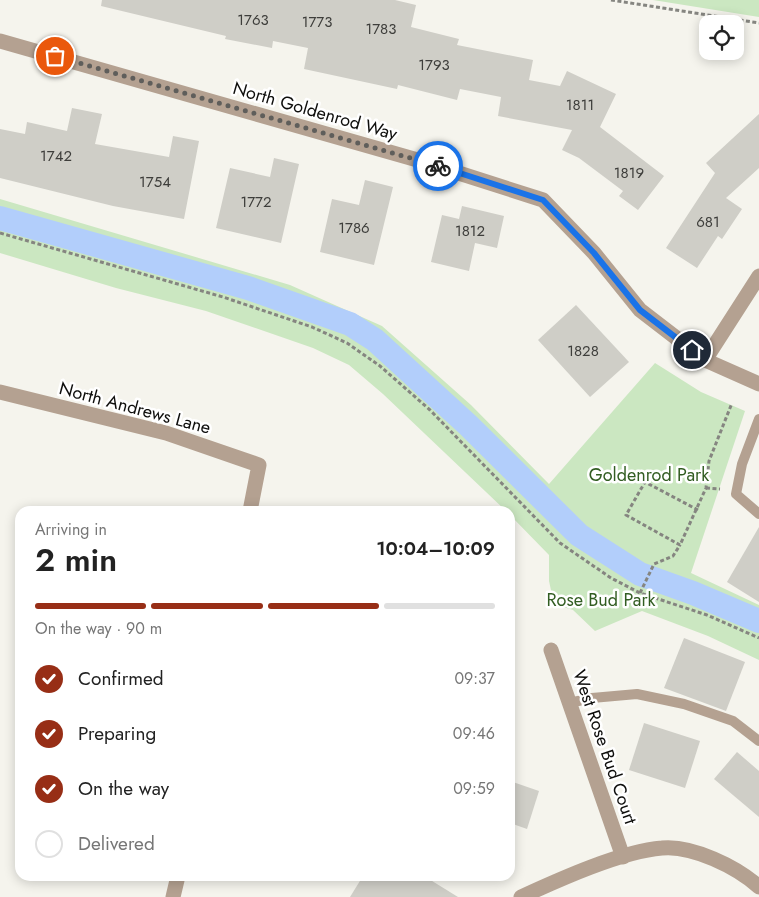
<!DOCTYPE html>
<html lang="en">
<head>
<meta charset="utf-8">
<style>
	body { margin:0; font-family:Jost,sans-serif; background:#f6f6f6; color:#222; height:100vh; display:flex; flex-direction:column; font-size:19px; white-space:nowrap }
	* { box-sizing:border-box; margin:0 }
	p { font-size:16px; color:#767676 }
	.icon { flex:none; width:28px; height:28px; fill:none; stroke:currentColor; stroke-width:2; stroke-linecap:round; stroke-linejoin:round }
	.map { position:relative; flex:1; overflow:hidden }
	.details { position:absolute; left:15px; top:506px; width:500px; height:375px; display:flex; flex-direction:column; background:#fff; border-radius:15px; box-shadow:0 2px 12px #0003 }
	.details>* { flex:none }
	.fabs { position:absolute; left:699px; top:15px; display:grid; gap:10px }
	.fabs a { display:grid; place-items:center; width:45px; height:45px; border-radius:10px; background:#fff; box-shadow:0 2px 12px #0003; font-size:25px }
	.pin { position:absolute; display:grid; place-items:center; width:42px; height:42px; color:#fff; margin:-21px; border:2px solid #fff; border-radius:50%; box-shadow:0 1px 5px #0007 }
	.courier { position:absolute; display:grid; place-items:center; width:50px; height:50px; margin:-25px; border:4px solid #1a73e8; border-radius:50%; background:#fff; color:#222; box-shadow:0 1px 6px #0007 }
	.head em { font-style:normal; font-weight:600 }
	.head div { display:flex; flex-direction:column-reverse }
	.head { display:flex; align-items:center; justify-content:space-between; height:85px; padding:0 20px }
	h1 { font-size:32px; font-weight:600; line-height:38px }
	.bar { display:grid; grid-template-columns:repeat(4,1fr); gap:8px 5px; align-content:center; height:60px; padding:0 20px }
	.bar i { height:6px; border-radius:4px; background:#e0e0e0 }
	.bar .on { background:#972e16 }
	.bar p { grid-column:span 4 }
	ol { padding:0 20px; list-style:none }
	li { display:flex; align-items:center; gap:15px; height:55px }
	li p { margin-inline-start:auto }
	li .icon { padding:5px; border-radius:50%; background:#972e16; color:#fff; stroke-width:4 }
	li:last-child { color:#767676 }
	li i { width:28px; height:28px; border:2px solid #e0e0e0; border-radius:50% }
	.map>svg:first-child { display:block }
</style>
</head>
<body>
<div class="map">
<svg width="759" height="897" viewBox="0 0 759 897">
	<rect width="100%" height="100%" fill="#f5f4ed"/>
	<!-- green -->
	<g fill="#cbe7c1">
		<path d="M653,0H759V17Z"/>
		<path d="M0,199L290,285L382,326L471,405L549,484L655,363L701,392L745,411L691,573L759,605V660L708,636L642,611L595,631L573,610L554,604L549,581V555L510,515V511H506L383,394L349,365L313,348L206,311L116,288L0,253Z"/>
	</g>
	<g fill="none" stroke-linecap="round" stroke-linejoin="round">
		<!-- canal -->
		<path stroke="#b2cefb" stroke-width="24" d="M0,218L248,288L350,324L375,340L468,425L579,535L640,574L693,593L759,621"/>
	</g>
	<!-- building -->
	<g fill="#cfcec7">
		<path d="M102,0H395L416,5L411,27L459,39L457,45L533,60L529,80L560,86L567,71L616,94L600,127L664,176L638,210L619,196L623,191L579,158L562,150L572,130L498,116L501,97L460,89L457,100L398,85L397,89L304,69L308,48L273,41L272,48L225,39L226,36L101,6Z"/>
		<path d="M72,108L102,114L95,144L169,157L173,136L199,141L184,219L113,206L0,178V129L25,134L27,122L67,131Z"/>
		<path d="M759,114V168L726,198L742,209L722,239L718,236L697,268L666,248L715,173L706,163Z"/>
		<path d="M274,158L299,164L281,243L216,228L230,168L270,177Z"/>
		<path d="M365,180L393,187L374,265L320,252L332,199L359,205Z"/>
		<path d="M462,206L504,216L497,248L475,243L469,271L431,262L442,215L459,219Z"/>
		<path d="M576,305L629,362L590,397L538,340Z"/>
		<path d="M759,527V602L727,582Z"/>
		<path d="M684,638L745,662L726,711L664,688Z"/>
		<path d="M644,723L700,741L685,788L629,770Z"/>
		<path d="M737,752L759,771V817L714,779Z"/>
		<path d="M510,781L539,791L527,829L510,823Z"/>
		<path d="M363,876H424L458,897H350Z"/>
	</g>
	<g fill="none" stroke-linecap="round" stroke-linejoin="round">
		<!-- path -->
		<g stroke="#858580" stroke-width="3" stroke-dasharray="4 2.5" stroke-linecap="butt">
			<path d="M611,0L759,23"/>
			<path d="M0,233L223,297L312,327L347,343L380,366L430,410L560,543L611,578L640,593L707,615L759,638"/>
			<path d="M706,488L720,489"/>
			<path d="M698,510L645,482L626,515L680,545L706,488L709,461L732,403"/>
			<path d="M640,593L654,564L673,556L680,545"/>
		</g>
		<!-- lane -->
		<g stroke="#b4a191" stroke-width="10">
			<path d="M759,419L742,464L736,494L759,514"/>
			<path d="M569,703L592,698L637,694L684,704L733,721L759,741"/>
		</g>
		<!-- street -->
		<g stroke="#b4a191" stroke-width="15">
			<path d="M0,41L421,161L543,200L594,253L640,310L705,360L759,384"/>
			<path d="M705,360L759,276"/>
			<path d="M0,392L166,433L259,465L250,511"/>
			<path d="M551,650L623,857"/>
			<path d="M173,897L178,876"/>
			<path d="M521,897C558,880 622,851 662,848C692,845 737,867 759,887"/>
		</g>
	</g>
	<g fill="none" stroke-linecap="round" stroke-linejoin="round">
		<!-- done -->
		<path stroke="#5f5e5b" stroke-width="5" stroke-dasharray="0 9" d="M55,56L438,166"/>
		<!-- route -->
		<path stroke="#1a73e8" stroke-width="6" d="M438,166L543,200L594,253L640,310L692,350"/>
	</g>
	<g text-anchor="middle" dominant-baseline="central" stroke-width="5" stroke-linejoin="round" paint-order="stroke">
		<!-- number labels -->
		<g font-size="15" fill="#3e3e3b">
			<text x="253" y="20">1763</text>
			<text x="317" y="22">1773</text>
			<text x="381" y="29">1783</text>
			<text x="434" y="65">1793</text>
			<text x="580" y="105">1811</text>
			<text x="56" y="156">1742</text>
			<text x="629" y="173">1819</text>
			<text x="155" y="182">1754</text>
			<text x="256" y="202">1772</text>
			<text x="708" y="222">681</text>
			<text x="354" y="228">1786</text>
			<text x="470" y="231">1812</text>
			<text x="583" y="351">1828</text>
		</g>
		<!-- street labels -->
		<g font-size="18" fill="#0e0e0c" stroke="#fff">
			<text transform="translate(315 111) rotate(16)">North Goldenrod Way</text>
			<text transform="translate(135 408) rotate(15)">North Andrews Lane</text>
			<text transform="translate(605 747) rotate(71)">West Rose Bud Court</text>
		</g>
		<!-- park labels -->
		<g font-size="18" fill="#325d22" stroke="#fff">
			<text x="649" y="475">Goldenrod Park</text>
			<text x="601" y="600">Rose Bud Park</text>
		</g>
	</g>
</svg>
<div class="fabs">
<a><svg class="icon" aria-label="locate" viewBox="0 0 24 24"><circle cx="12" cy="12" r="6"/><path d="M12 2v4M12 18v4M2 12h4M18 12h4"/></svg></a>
</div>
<div class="pin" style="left:55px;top:56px;background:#ea580c"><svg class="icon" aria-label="bag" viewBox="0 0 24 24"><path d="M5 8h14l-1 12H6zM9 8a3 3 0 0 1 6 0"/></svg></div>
<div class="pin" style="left:692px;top:350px;background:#1f2937"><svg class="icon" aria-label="home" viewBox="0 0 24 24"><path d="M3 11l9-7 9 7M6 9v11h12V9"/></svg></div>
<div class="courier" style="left:438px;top:166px"><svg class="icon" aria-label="bike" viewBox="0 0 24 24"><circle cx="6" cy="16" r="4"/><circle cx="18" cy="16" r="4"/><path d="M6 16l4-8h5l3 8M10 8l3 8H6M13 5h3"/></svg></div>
<section class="details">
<div class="head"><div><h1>2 min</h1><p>Arriving in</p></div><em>10:04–10:09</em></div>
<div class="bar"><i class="on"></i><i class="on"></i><i class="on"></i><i></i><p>On the way · 90 m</p></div>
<ol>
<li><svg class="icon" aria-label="check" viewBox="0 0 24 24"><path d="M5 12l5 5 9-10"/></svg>Confirmed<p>09:37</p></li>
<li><svg class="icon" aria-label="check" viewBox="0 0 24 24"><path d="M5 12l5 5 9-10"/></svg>Preparing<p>09:46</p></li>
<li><svg class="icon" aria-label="check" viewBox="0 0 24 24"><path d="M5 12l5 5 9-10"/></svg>On the way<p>09:59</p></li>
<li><i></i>Delivered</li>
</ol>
</section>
</div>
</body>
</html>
